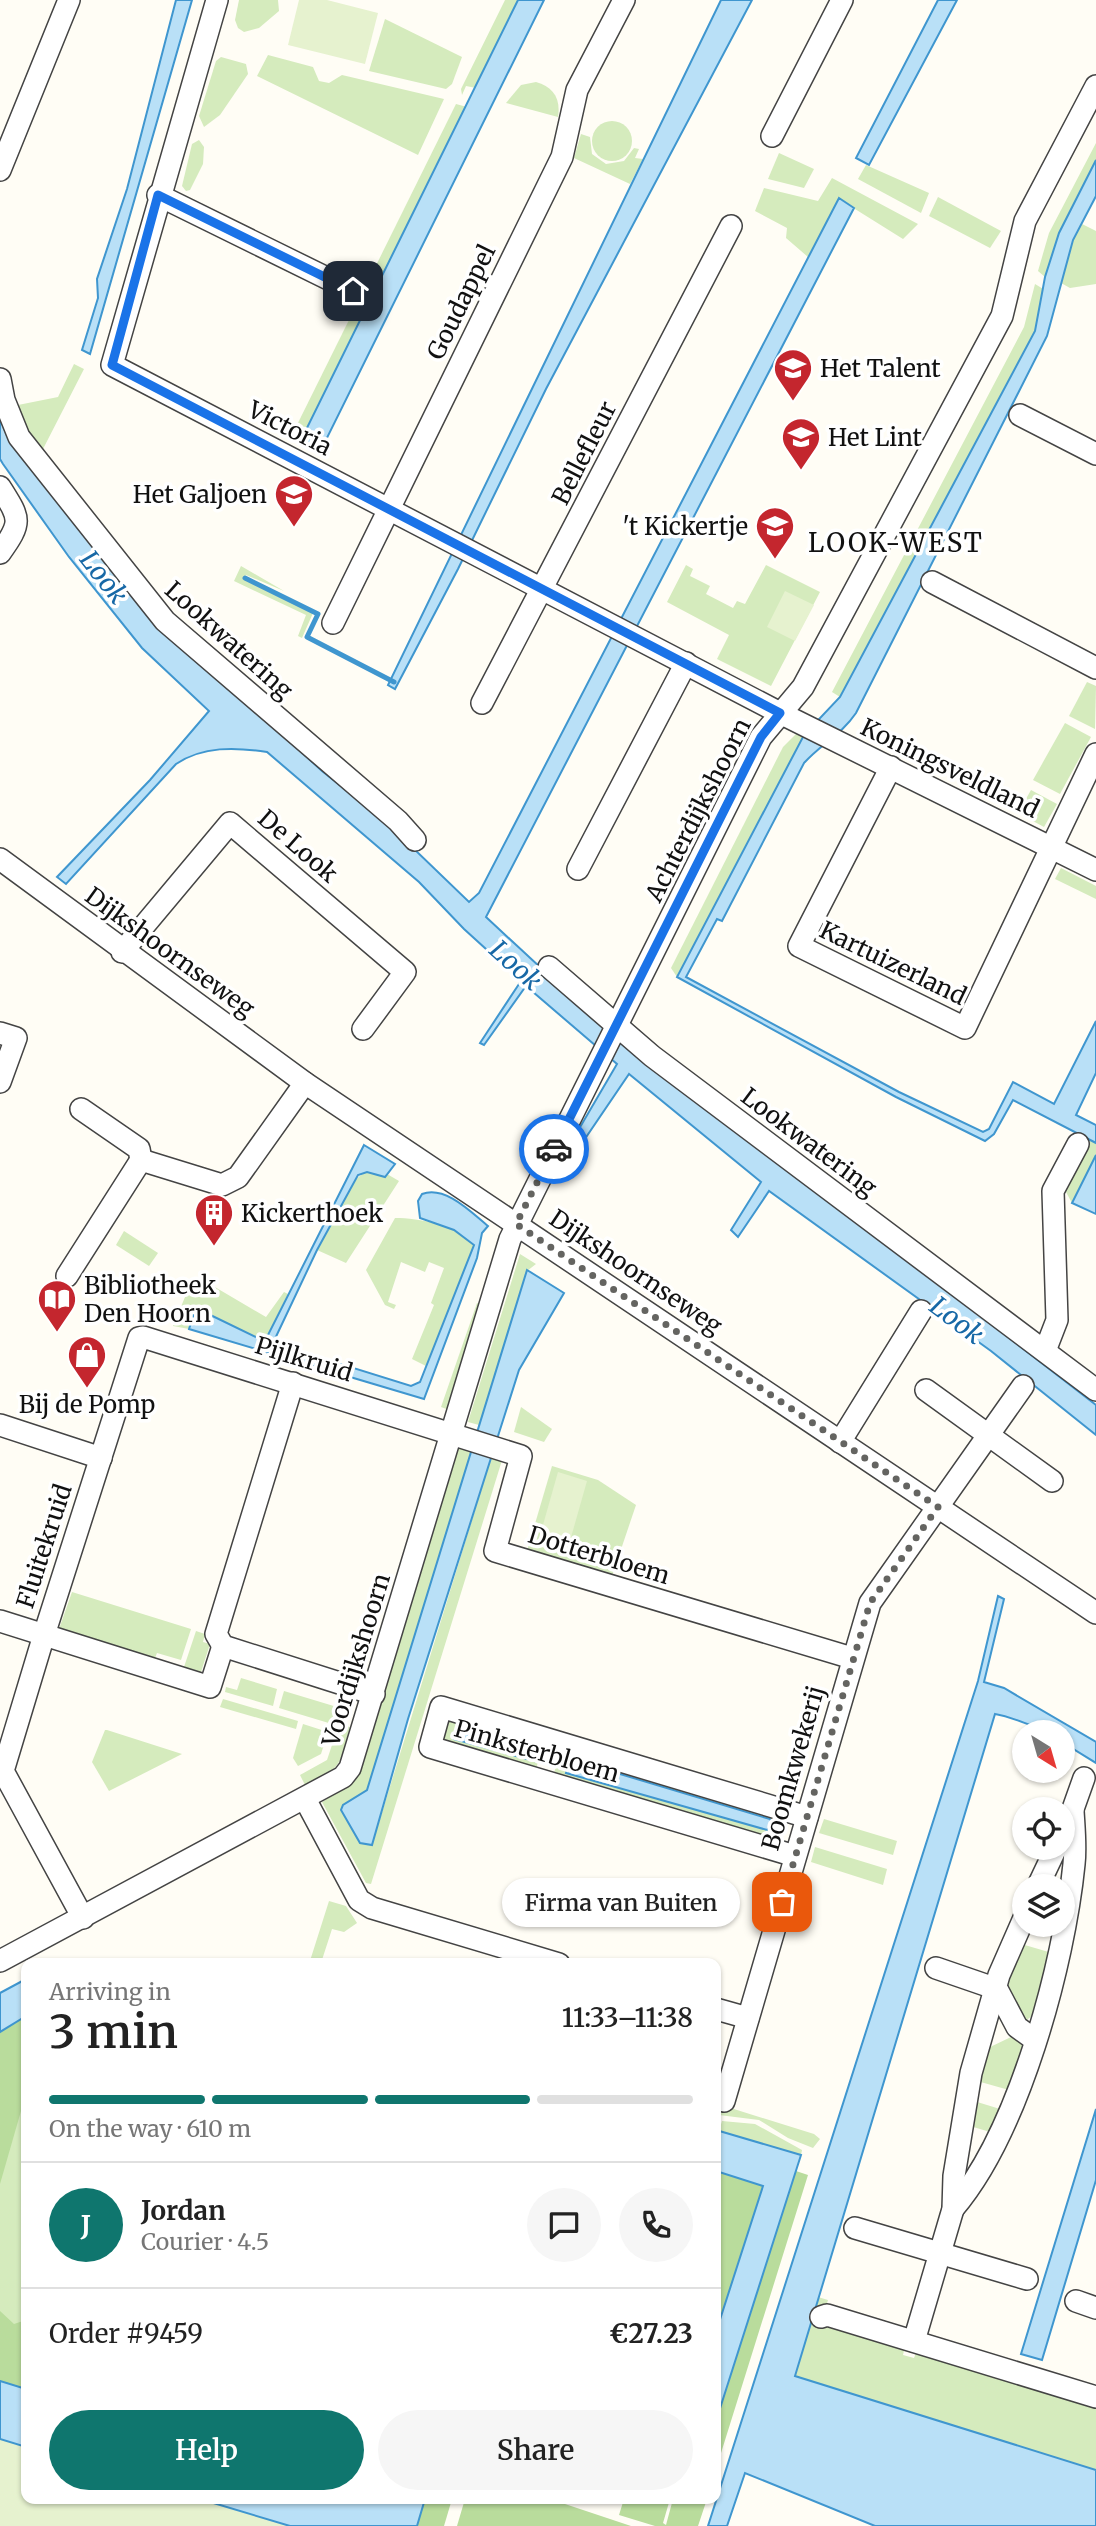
<!DOCTYPE html>
<html lang="en">
<head>
<meta charset="utf-8">
<style>
	body { margin:0; font-family:Merriweather,serif; background:#f6f6f6; color:#222; height:100vh; display:flex; flex-direction:column; font-size:26px; white-space:nowrap }
	* { box-sizing:border-box; margin:0 }
	p { font-size:23px; color:#767676 }
	.icon { flex:none; width:38px; height:38px; fill:none; stroke:currentColor; stroke-width:2; stroke-linecap:round; stroke-linejoin:round }
	.map { position:relative; flex:1; overflow:hidden }
	.side { position:absolute; left:21px; top:1958px; width:700px; height:546px; display:flex; flex-direction:column; background:#fff; border-radius:14px; box-shadow:0 2px 5px #0004 }
	.side>* { flex:none }
	.needle { width:46px; rotate:143deg }
	.buttons { position:absolute; left:1012px; top:1720px; display:grid; gap:14px }
	.buttons a { display:grid; place-items:center; width:63px; height:63px; border-radius:50%; background:#fff; box-shadow:0 2px 5px #0004; font-size:35px }
	.pin { position:absolute; display:grid; place-items:center; width:60px; height:60px; color:#fff; margin:-30px; border-radius:14px; box-shadow:0 4px 10px #0006 }
	.courier { position:absolute; display:grid; place-items:center; width:70px; height:70px; margin:-35px; border:5px solid #1a73e8; border-radius:50%; background:#fff; color:#222; box-shadow:0 2px 9px #0007 }
	.bubble { position:absolute; height:49px; border-radius:24px; background:#fff; box-shadow:0 2px 5px #0004; font-size:23px; font-weight:600; line-height:49px; text-align:center }
	.headline em { font-style:normal; font-weight:600 }
	.headline div { display:flex; flex-direction:column-reverse }
	.headline { display:flex; align-items:center; justify-content:space-between; height:119px; padding:0 28px }
	h1 { font-size:46px; font-weight:600; line-height:52px }
	.bar { display:grid; grid-template-columns:repeat(4,1fr); gap:10px 7px; align-content:center; height:84px; padding:0 28px }
	.bar i { height:9px; border-radius:5px; background:#e0e0e0 }
	.bar .current { background:#0f766e }
	.bar p { grid-column:span 4 }
	.line { display:flex; align-items:center; gap:18px; padding:0 28px; border-top:2px solid #e0e0e0 }
	.line div { flex:1 }
	.round { display:grid; place-items:center; flex:none; width:74px; height:74px; border-radius:37px; background:#f6f6f6 }
	.action { display:flex; gap:14px; margin-top:auto; padding:14px 28px }
	.action a { flex:1; height:80px; border-radius:42px; background:#0f766e; color:#fff; font-size:28px; font-weight:600; line-height:80px; text-align:center }
	.action a+a { background:#f6f6f6; color:#222 }
	.map>svg:first-child { display:block }
</style>
</head>
<body>
<div class="map">
<svg width="1096" height="2526" viewBox="0 0 1096 2526">
	<rect width="100%" height="100%" fill="#fffdf5"/>
	<!-- green -->
	<g fill="#d5ebbd" fill-rule="evenodd">
		<path d="M239,0H278L279,11L259,28L244,32L238,28L235,20Z"/>
		<path d="M505,0H518L476,88L466,86L462,95L461,89Z"/>
		<path d="M385,19L462,57L452,84L446,89L369,71Z"/>
		<path d="M268,55L313,67L319,81L329,83L342,75L444,99L418,155L257,76Z"/>
		<path d="M221,57L246,64L248,74L220,115L204,127L199,116L216,61Z"/>
		<path d="M536,82C553,87 561,98 558,117L506,103L521,85Z"/>
		<path d="M456,104L467,107L300,442L291,437Z"/>
		<circle cx="612" cy="141" r="20"/>
		<path d="M581,134L590,137L592,154L606,164L624,161L634,148L639,149L635,158L643,159L630,184L574,158Z"/>
		<path d="M199,140L204,147L203,164L190,190L186,191L182,186L192,144Z"/>
		<path d="M1096,143V160L1059,233L1045,277L1038,271L1049,233Z"/>
		<path d="M779,153L814,169L804,188L768,179Z"/>
		<path d="M866,165L929,193L921,213L858,179Z"/>
		<path d="M832,178L918,224L903,239L839,199L808,257L786,238L787,228L755,211L764,188L818,201Z"/>
		<path d="M938,197L1001,231L990,248L929,216Z"/>
		<path d="M1082,224L1096,231V284L1070,288L1061,283L1073,240Z"/>
		<path d="M1035,284L1045,290L1035,331L840,697L832,692L1024,327Z"/>
		<path d="M74,364L84,369L43,449L39,451L13,406L58,397Z"/>
		<path d="M686,565L693,569L690,576L710,586L706,594L733,608L737,601L745,604L766,565L820,592L771,686L717,659L729,635L667,602Z"/>
		<path d="M241,566L284,591L246,575L244,579L313,613L302,638L298,636L306,615L234,581Z"/>
		<path d="M1087,682L1096,686L1095,729L1069,716Z"/>
		<path d="M1065,723L1091,737L1060,794L1033,780Z"/>
		<path d="M797,733L804,735L677,977L671,968L783,747Z"/>
		<path d="M1031,790L1057,804L1044,827L1018,813Z"/>
		<path d="M1061,868L1096,886V899L1055,879Z"/>
		<path d="M1090,1139L1096,1143V1155L1072,1203L1066,1192Z"/>
		<path d="M367,1172L385,1177L387,1174L399,1181L346,1263L317,1250C328,1229 346,1179 367,1172Z"/>
		<path d="M395,1218C419,1218 457,1225 474,1245L426,1366L412,1359L434,1305L431,1303L444,1268L429,1262L425,1272L401,1262L388,1302L396,1305L394,1309L385,1305L366,1270Z"/>
		<path d="M124,1231L158,1253L149,1266L116,1245Z"/>
		<path d="M520,1254L536,1264L527,1271L479,1425L468,1422Z"/>
		<path d="M203,1280L266,1317L284,1292L288,1294L266,1339L262,1340L196,1309L189,1329L173,1326L185,1297L169,1291L173,1282L185,1286Z"/>
		<path d="M477,1303L483,1305L449,1410L441,1407Z"/>
		<path d="M521,1407L552,1429L544,1442L514,1432Z"/>
		<path d="M460,1443L472,1448L367,1791L343,1805L372,1845L492,1455L503,1457L371,1884L366,1883L322,1802L353,1782Z"/>
		<path d="M552,1466L598,1480L636,1505L612,1576L527,1551Z"/>
		<path d="M72,1592L191,1629L181,1660L157,1653L155,1658L59,1629Z"/>
		<path d="M196,1631L205,1634L203,1642L210,1644L201,1672L184,1667Z"/>
		<path d="M241,1678L277,1689L273,1706L225,1692L226,1687L237,1690Z"/>
		<path d="M284,1691L337,1707L332,1724L279,1708Z"/>
		<path d="M223,1699L298,1721L296,1729L220,1707Z"/>
		<path d="M445,1718L544,1742L542,1749L458,1724L454,1739L538,1762L536,1769L442,1740Z"/>
		<path d="M303,1724L328,1732L321,1754L298,1766L293,1758Z"/>
		<path d="M339,1724L350,1727C338,1768 344,1766 305,1785L300,1775L327,1760Z"/>
		<path d="M105,1730H107L182,1754L109,1791L92,1762Z"/>
		<path d="M562,1748L786,1816L778,1842L554,1773ZM570,1760L770,1819L773,1825L767,1830L566,1773Z"/>
		<path d="M824,1819L897,1841L893,1855L819,1833Z"/>
		<path d="M815,1847L887,1869L883,1885L811,1862Z"/>
		<path d="M329,1901L346,1906L357,1923L344,1932L332,1929L321,1963L309,1964Z"/>
		<path d="M1018,1943L1052,1953L1035,2013L1027,2020C999,1997 1010,1972 1018,1943Z"/>
		<path d="M26,1992V2422L0,2413V2006Z"/>
		<path d="M1011,2037H1016L1023,2043L1009,2090L977,2081L986,2049Z"/>
		<path d="M974,2101L1000,2109L990,2132L970,2126Z"/>
		<path d="M718,2104L814,2134L820,2139L813,2148L788,2138L759,2120L719,2115L716,2108Z"/>
		<path d="M722,2121L755,2124L802,2150L801,2155L719,2131Z"/>
		<path d="M818,2297L828,2300L821,2322L905,2346L903,2355L914,2358L917,2350L1096,2406V2470L795,2376Z"/>
	</g>
	<!-- forest -->
	<g fill="#b9dc9c">
		<path d="M26,2016V2111H21L0,2184V2032Z"/>
		<path d="M716,2171L763,2185L716,2332Z"/>
		<path d="M796,2171L808,2175L716,2469V2421Z"/>
		<path d="M0,2311L14,2324L26,2320V2389L0,2381Z"/>
		<path d="M425,2499H452L444,2526H417Z"/>
		<path d="M465,2499H550L631,2526H457Z"/>
		<path d="M624,2499H670L663,2523L666,2525L673,2499H707L698,2526H655L619,2515Z"/>
	</g>
	<!-- pitch -->
	<g fill="#e6f2cf">
		<path d="M299,0H327L378,13L365,64L288,45Z"/>
		<path d="M785,591L814,605L795,641L767,627Z"/>
		<path d="M558,1472L587,1481L566,1555L537,1546Z"/>
		<path d="M0,2439L26,2447V2499H200L290,2526H0Z"/>
	</g>
	<!-- water -->
	<g fill="#b9e0f7" stroke="#3f96cf" stroke-width="2">
		<path d="M176,0H192L90,354L82,350L98,298L97,279L127,189Z"/>
		<path d="M518,0H544L320,452L300,442Z"/>
		<path d="M721,0H752L546,389L458,569L395,689L388,685Z"/>
		<path d="M938,0H957L869,165L856,158Z"/>
		<path d="M1096,160V196L1073,240L1047,336L856,713C842,734 821,744 804,763L722,921L717,919L686,977L899,1092L983,1132L989,1129L1013,1082L1054,1104L1096,1021V1073L1076,1115L1096,1125V1143L1013,1100L994,1134L985,1141L896,1097L677,977L804,735L840,697L1035,331L1045,277L1059,233Z"/>
		<path d="M839,198L854,208L486,917L597,1020L1096,1405V1435L991,1351L769,1191L738,1237L731,1230L761,1182L629,1074L576,1152L569,1146L617,1064L526,986L484,1045L480,1043L521,981L464,929L419,882L267,752C235,747 203,746 176,764L66,884L57,877L150,780L209,711L142,648L69,557L3,464L0,459V398L133,596L322,771L384,820L469,902L479,893Z"/>
		<path d="M364,1145L395,1164L385,1177L367,1172L358,1175L317,1250L273,1343L411,1386L420,1382L474,1245L454,1230L420,1218L418,1201L422,1194C445,1185 471,1212 488,1226L482,1233L477,1258L424,1399L189,1329L196,1308L262,1340L266,1339Z"/>
		<path d="M1096,1155V1214L1072,1203Z"/>
		<path d="M527,1270L564,1293L519,1370L408,1719L372,1845L360,1843L341,1810L343,1805L367,1790Z"/>
		<path d="M998,1596L1004,1599L984,1682L1004,1688L1096,1742V1763L1062,1742V1732C1039,1732 1019,1718 995,1714L795,2376L1096,2470V2526H875L745,2473L727,2526H708L978,1681Z"/>
		<path d="M458,1724L542,1749L538,1762L454,1739Z"/>
		<path d="M570,1759L770,1819L773,1825L767,1830L566,1773Z"/>
		<path d="M26,1979V2016L0,2032V1993Z"/>
		<path d="M1096,2109V2180L1042,2360L1021,2354Z"/>
		<path d="M716,2130L801,2155L716,2421V2332L763,2186L716,2171Z"/>
		<path d="M0,2381L26,2389V2447L0,2439Z"/>
		<path d="M200,2499H425L417,2526H290Z"/>
	</g>
	<g fill="none" stroke-linecap="round" stroke-linejoin="round">
		<!-- stream -->
		<path stroke="#3f96cf" stroke-width="5" d="M245,578L318,614L307,637L394,682"/>
		<!-- minor casing -->
		<g stroke="#444" stroke-width="24">
			<g id="minor">
				<path d="M217,0L112,365L780,713L1096,870"/>
				<path d="M772,136L842,0"/>
				<path d="M0,170L69,0"/>
				<path d="M158,195L353,291"/>
				<path d="M0,379L4,400L19,437L165,621L398,821L415,840"/>
				<path d="M1020,415L1096,454"/>
				<path d="M0,487C20,519 23,521 0,553"/>
				<path d="M932,582L1096,668"/>
				<path d="M333,623L562,157L577,90L624,0"/>
				<path d="M482,703L731,226"/>
				<path d="M891,767L799,946L965,1028L1096,754"/>
				<path d="M0,859L305,1083L1096,1613"/>
				<path d="M578,869L686,663"/>
				<path d="M122,952L230,823L405,972L363,1029"/>
				<path d="M549,967L652,1056L1096,1390"/>
				<path d="M0,1033L16,1038L0,1082"/>
				<path d="M81,1109L139,1149L141,1160"/>
				<path d="M67,1276L141,1160L222,1185L238,1177L305,1083"/>
				<path d="M1045,1351L1057,1320L1053,1191L1078,1144"/>
				<path d="M293,1383L216,1634L223,1646L374,1694"/>
				<path d="M926,1390L1052,1481"/>
				<path d="M0,1425L101,1458"/>
				<path d="M840,1442L921,1311"/>
				<path d="M0,1621L210,1687L223,1646"/>
				<path d="M305,1799L359,1900L372,1908L559,1964"/>
				<path d="M1068,1823L1084,1778"/>
				<path d="M795,1856L430,1747L441,1707L807,1817"/>
				<path d="M1038,1886L1056,1848"/>
				<path d="M83,1918L3,1771L44,1635L139,1338L143,1337L521,1456L495,1551L852,1658"/>
				<path d="M0,1961L343,1777L350,1768L510,1239L761,737L803,687L1002,316L1025,221L1096,86"/>
				<path d="M936,1968L997,1989L1017,2027L1035,2040"/>
				<path d="M716,2009L748,2018"/>
				<path d="M724,2101L870,1603L1023,1386"/>
				<path d="M953,2209C1019,2132 1064,1965 1074,1864C1076,1847 1074,1828 1073,1811"/>
				<path d="M855,2228L1027,2279"/>
				<path d="M1076,2301L1096,2308"/>
				<path d="M821,2317L827,2315L1096,2397"/>
				<path d="M914,2341L953,2209L954,2176L971,2073L999,1975L1024,1918"/>
			</g>
		</g>
		<!-- minor -->
		<use href="#minor" stroke="#fff" stroke-width="21"/>
	</g>
	<g fill="none" stroke-linecap="round" stroke-linejoin="round">
		<!-- done -->
		<path stroke="#646461" stroke-width="7" stroke-dasharray="0 12.6" d="M554,1149L516,1224L938,1507L870,1603L782,1902"/>
		<!-- route -->
		<path stroke="#1a73e8" stroke-width="9" d="M353,291L158,195L112,365L780,713L761,737L554,1149"/>
	</g>
	<!-- icons -->
	<defs>
		<g id="school-pin" transform="scale(2.0125)"><path d="M0 17L-7.5 6A9.5 9.5 0 1 1 7.5 6Z" fill="#c4262e" stroke="#fff"/><path d="M0-5L7-2L0 1L-7-2ZM-4 1L0 2.5L4 1V4Q0 6-4 4Z" fill="#fff"/></g>
		<g id="building-pin" transform="scale(2.0125)"><path d="M0 17L-7.5 6A9.5 9.5 0 1 1 7.5 6Z" fill="#c4262e" stroke="#fff"/><path d="M-4-6H4V6H1V3H-1V6H-4ZM-2.5-4.3h1.7v1.8h-1.7ZM.8-4.3h1.7v1.8H.8ZM-2.5-1h1.7V.8h-1.7ZM.8-1h1.7V.8H.8Z" fill="#fff"/></g>
		<g id="library-pin" transform="scale(2.0125)"><path d="M0 17L-7.5 6A9.5 9.5 0 1 1 7.5 6Z" fill="#c4262e" stroke="#fff"/><path d="M-6-4Q-3-5.5-.7-3.5V5Q-3 3-6 4ZM6-4Q3-5.5 .7-3.5V5Q3 3 6 4Z" fill="#fff"/></g>
		<g id="shop-pin" transform="scale(2.0125)"><path d="M0 17L-7.5 6A9.5 9.5 0 1 1 7.5 6Z" fill="#c4262e" stroke="#fff"/><path d="M-5-2.5h2.3a2.7 3.5 0 0 1 5.4 0H5L5.5 6h-11ZM-1.5-2.5h3a1.5 2.3 0 0 0-3 0Z" fill="#fff"/></g>
	</defs>
	<g fill-rule="evenodd">
		<use href="#school-pin" x="793" y="368"/>
		<use href="#school-pin" x="801" y="437"/>
		<use href="#school-pin" x="294" y="494"/>
		<use href="#school-pin" x="775" y="526"/>
		<use href="#building-pin" x="214" y="1213"/>
		<use href="#library-pin" x="57" y="1299"/>
		<use href="#shop-pin" x="87" y="1355"/>
	</g>
	<g text-anchor="middle" dominant-baseline="central" stroke-width="7" stroke-linejoin="round" paint-order="stroke">
		<!-- street labels -->
		<g font-size="24" fill="#111" stroke="#fff">
			<text transform="translate(461 302) rotate(-64)">Goudappel</text>
			<text transform="translate(290 428) rotate(27)">Victoria</text>
			<text transform="translate(584 453) rotate(-63)">Bellefleur</text>
			<text transform="translate(229 640) rotate(42)">Lookwatering</text>
			<text transform="translate(950 768) rotate(26)">Koningsveldland</text>
			<text transform="translate(698 810) rotate(-63)">Achterdijkshoorn</text>
			<text transform="translate(298 846) rotate(41)">De Look</text>
			<text transform="translate(170 952) rotate(36)">Dijkshoornseweg</text>
			<text transform="translate(893 963) rotate(26)">Kartuizerland</text>
			<text transform="translate(809 1142) rotate(37)">Lookwatering</text>
			<text transform="translate(636 1272) rotate(34)">Dijkshoornseweg</text>
			<text transform="translate(304 1359) rotate(17)">Pijlkruid</text>
			<text transform="translate(44 1546) rotate(-72)">Fluitekruid</text>
			<text transform="translate(599 1555) rotate(17)">Dotterbloem</text>
			<text transform="translate(356 1660) rotate(-73)">Voordijkshoorn</text>
			<text transform="translate(537 1751) rotate(16)">Pinksterbloem</text>
			<text transform="translate(793 1768) rotate(-74)">Boomkwekerij</text>
		</g>
		<!-- poi labels -->
		<g font-size="24" fill="#111" stroke="#fff" text-anchor="start">
			<text x="820" y="368">Het Talent</text>
			<text x="828" y="437">Het Lint</text>
			<text x="267" y="494" text-anchor="end">Het Galjoen</text>
			<text x="748" y="526" text-anchor="end">'t Kickertje</text>
			<text x="241" y="1213">Kickerthoek</text>
			<text x="84" y="1285">Bibliotheek<tspan x="84" dy="28">Den Hoorn</tspan></text>
			<text x="87" y="1404" text-anchor="middle">Bij de Pomp</text>
		</g>
		<!-- neighbourhood labels -->
		<g font-size="26" letter-spacing="2" fill="#111" stroke="#fff">
			<text x="896" y="542">LOOK-WEST</text>
		</g>
		<!-- water labels -->
		<g font-size="26" font-style="italic" fill="#1768a6" stroke="#fff">
			<text transform="translate(104 577) rotate(52)">Look</text>
			<text transform="translate(516 965) rotate(42)">Look</text>
			<text transform="translate(957 1320) rotate(37)">Look</text>
		</g>
	</g>
</svg>
<div class="buttons">
<a><svg class="needle" viewBox="-14 -14 28 28"><path d="M0-13l5 13h-10z" fill="#e53935"/><path d="M0 13l5-13h-10z" fill="#767676"/></svg></a>
<a><svg class="icon" aria-label="locate" viewBox="0 0 24 24"><circle cx="12" cy="12" r="6"/><path d="M12 2v4M12 18v4M2 12h4M18 12h4"/></svg></a>
<a><svg class="icon" aria-label="layers" viewBox="0 0 24 24"><path d="M12 4l9 5-9 5-9-5zM3 14l9 5 9-5"/></svg></a>
</div>
<div class="pin" style="left:782px;top:1902px;background:#ea580c"><svg class="icon" aria-label="bag" viewBox="0 0 24 24"><path d="M5 8h14l-1 12H6zM9 8a3 3 0 0 1 6 0"/></svg></div>
<div class="pin" style="left:353px;top:291px;background:#1f2937"><svg class="icon" aria-label="home" viewBox="0 0 24 24"><path d="M3 11l9-7 9 7M6 9v11h12V9"/></svg></div>
<div class="courier" style="left:554px;top:1149px"><svg class="icon" aria-label="car" viewBox="0 0 24 24"><path d="M5 17H2v-5l4-1 3-4h7l3 4 3 1v5h-3M9 17h6M6 11h13"/><circle cx="7" cy="17" r="2"/><circle cx="17" cy="17" r="2"/></svg></div>
<div class="bubble" style="left:502px;top:1878px;width:238px">Firma van Buiten</div>
<section class="side">
<div class="headline"><div><h1>3 min</h1><p>Arriving in</p></div><em>11:33–11:38</em></div>
<div class="bar"><i class="current"></i><i class="current"></i><i class="current"></i><i></i><p>On the way · 610 m</p></div>
<div class="line" style="height:126px"><b class="round" style="background:#0f766e;color:#fff">J</b><div><b>Jordan</b><p>Courier · 4.5</p></div><a class="round"><svg class="icon" aria-label="chat" viewBox="0 0 24 24"><path d="M4 5h16v11H9l-5 4z"/></svg></a><a class="round"><svg class="icon" aria-label="phone" viewBox="0 0 24 24"><path d="M5 4h4l2 5-3 2q2 4 5 5l2-3 5 2v4C11 20 4 13 5 4z"/></svg></a></div>
<div class="line" style="height:91px"><div>Order #9459</div><b>€27.23</b></div>
<div class="action"><a>Help</a><a>Share</a></div>
</section>
</div>
</body>
</html>
